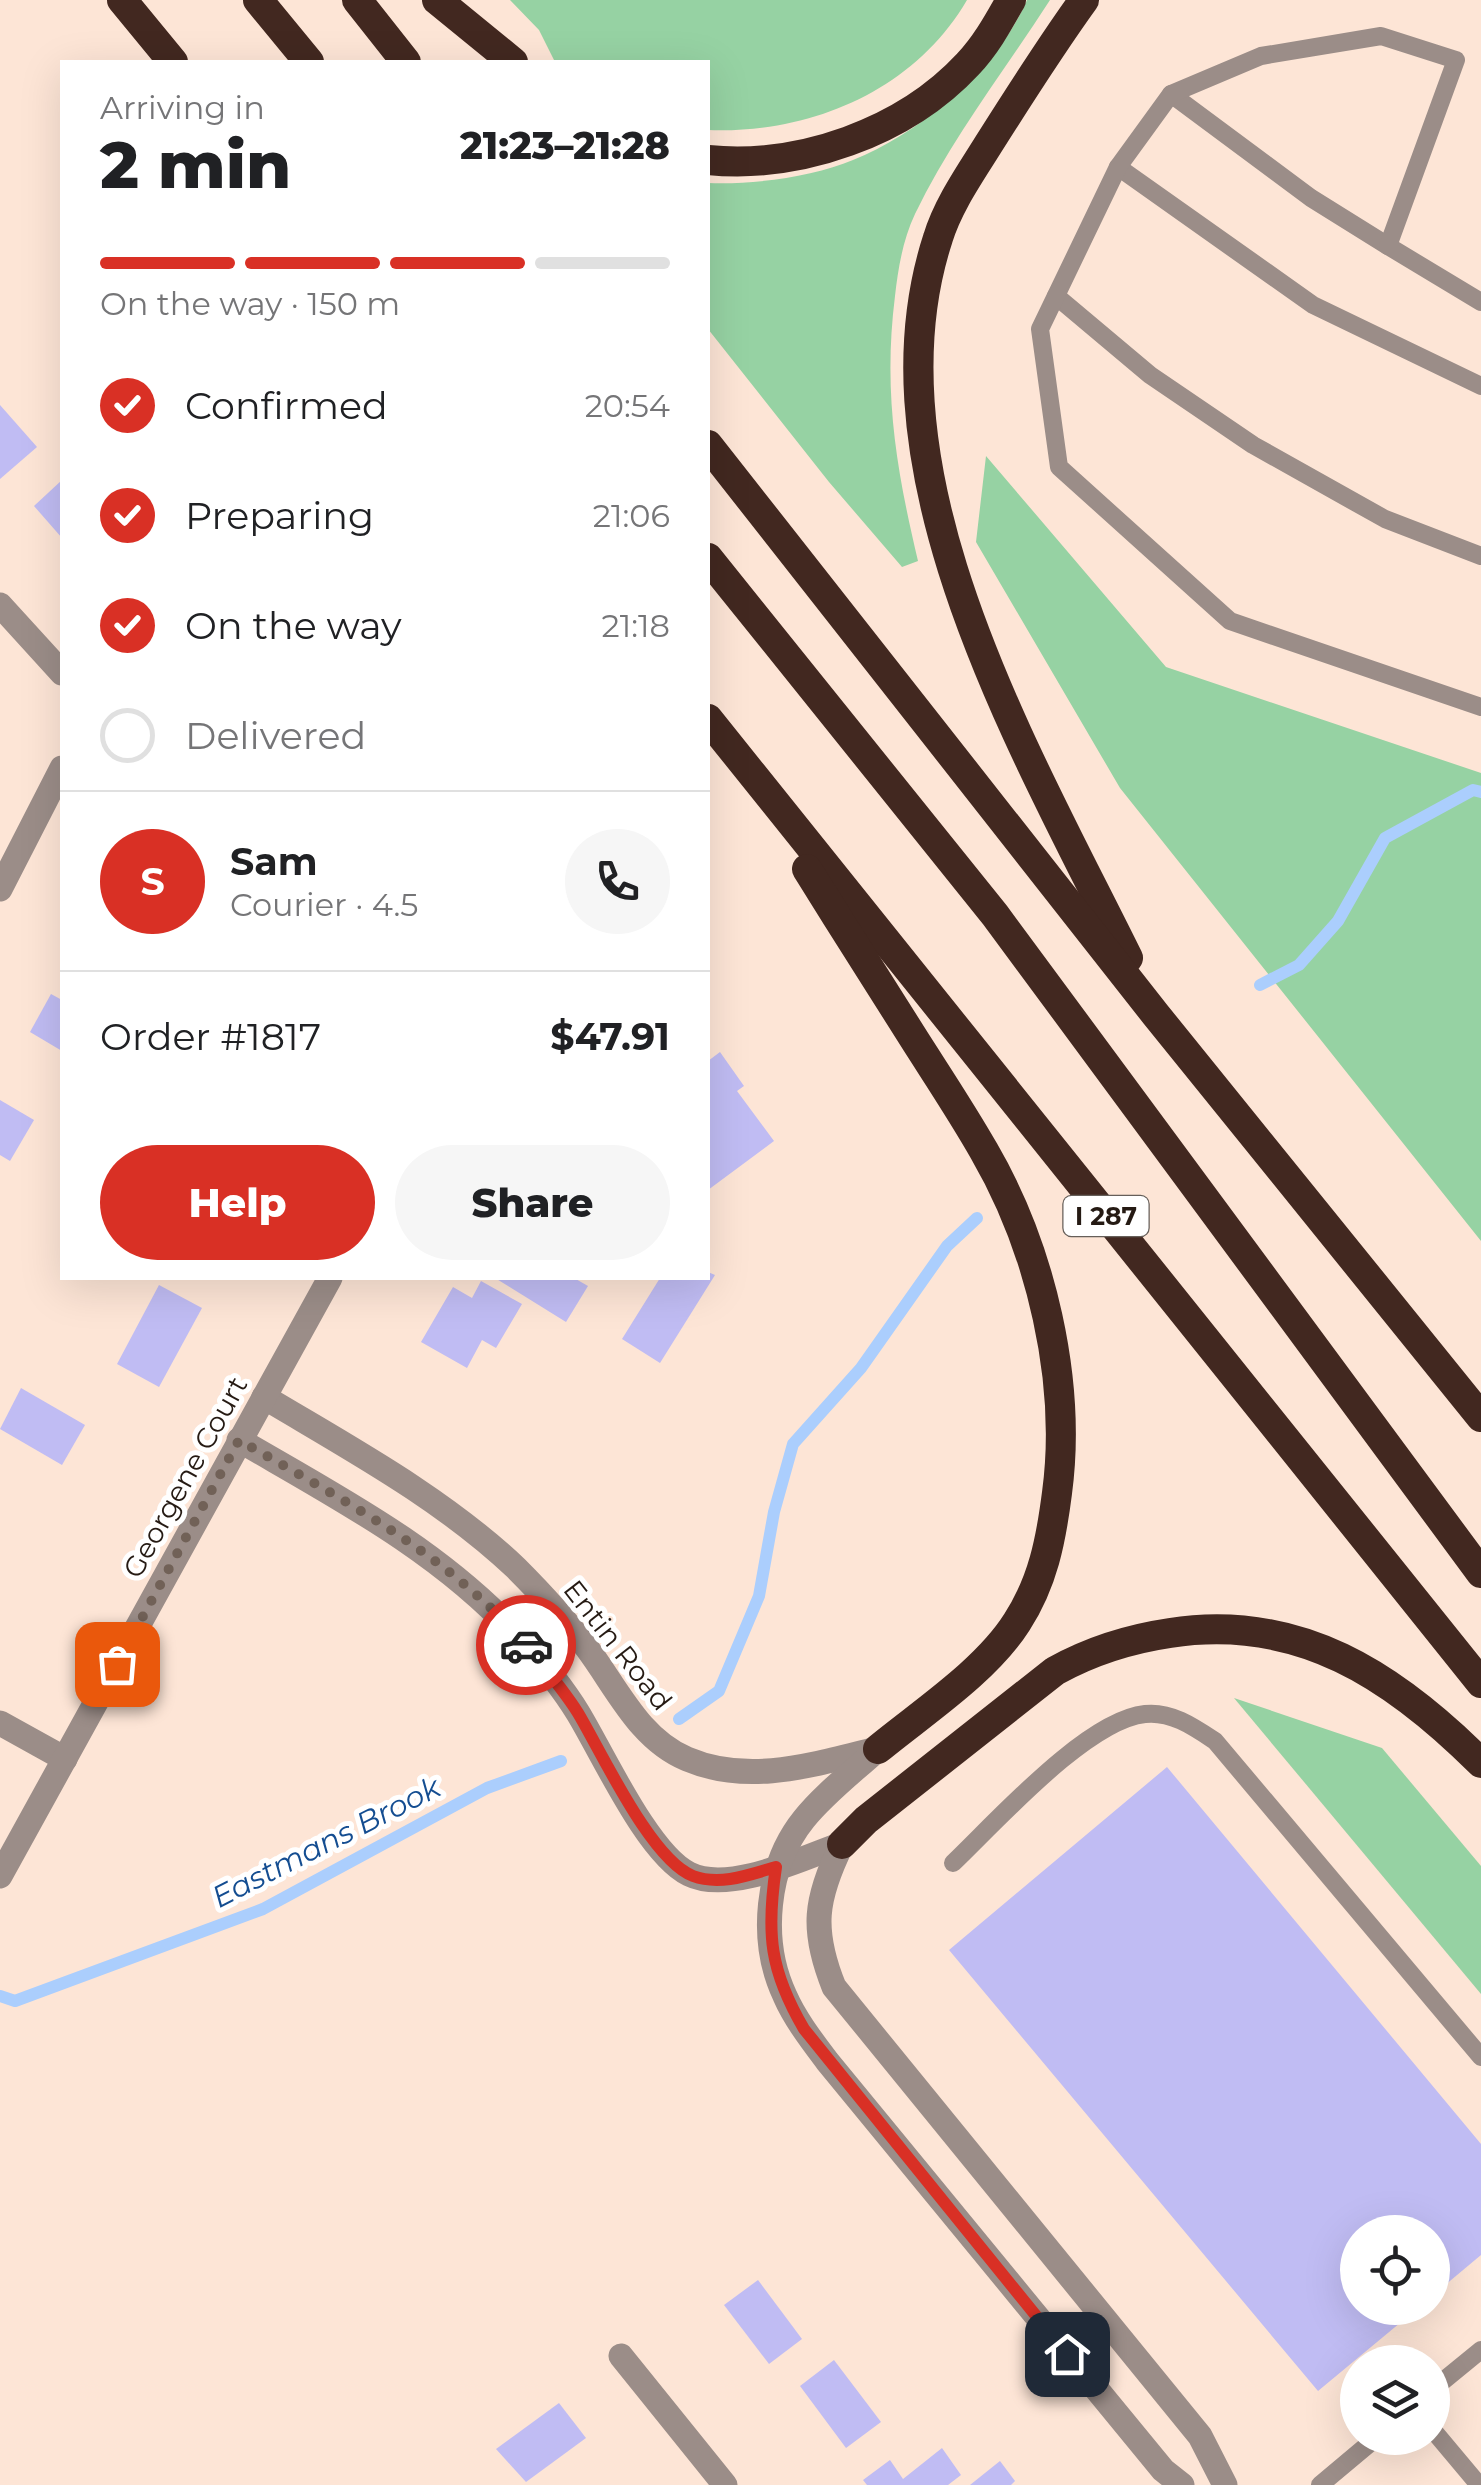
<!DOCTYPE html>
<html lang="en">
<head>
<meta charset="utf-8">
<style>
	body { margin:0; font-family:Montserrat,sans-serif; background:#f6f6f6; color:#202124; height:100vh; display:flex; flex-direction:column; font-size:38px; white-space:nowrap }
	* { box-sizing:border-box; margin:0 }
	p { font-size:32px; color:#757577 }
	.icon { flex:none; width:55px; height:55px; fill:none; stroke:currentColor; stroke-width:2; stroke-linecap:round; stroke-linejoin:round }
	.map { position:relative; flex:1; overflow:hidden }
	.panel { position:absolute; left:60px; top:60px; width:650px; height:1220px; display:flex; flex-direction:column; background:#fff; border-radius:0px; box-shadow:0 10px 40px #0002 }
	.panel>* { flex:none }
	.fabs { position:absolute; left:1340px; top:2215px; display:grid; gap:20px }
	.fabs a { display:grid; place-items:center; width:110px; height:110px; border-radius:50%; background:#fff; box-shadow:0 10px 40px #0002; font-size:50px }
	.pin { position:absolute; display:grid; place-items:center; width:85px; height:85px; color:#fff; margin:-42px; border-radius:20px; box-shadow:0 5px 15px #0006 }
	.courier { position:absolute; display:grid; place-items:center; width:100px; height:100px; margin:-50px; border:8px solid #d93025; border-radius:50%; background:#fff; color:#222; box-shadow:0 2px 12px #0007 }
	.head em { font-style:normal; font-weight:800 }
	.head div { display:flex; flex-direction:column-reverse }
	.head { display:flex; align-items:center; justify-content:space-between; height:170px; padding:0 40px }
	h1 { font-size:65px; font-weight:800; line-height:75px }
	.bar { display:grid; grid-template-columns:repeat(4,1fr); gap:15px 10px; align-content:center; height:120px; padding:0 40px }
	.bar i { height:12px; border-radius:8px; background:#e0e0e0 }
	.bar .on { background:#d93025 }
	.bar p { grid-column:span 4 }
	.line { display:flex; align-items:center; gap:25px; padding:0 40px; border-top:2px solid #e0e0e0 }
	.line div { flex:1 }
	.round { display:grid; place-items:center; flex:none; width:105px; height:105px; border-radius:52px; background:#f6f6f6 }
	ol { padding:0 40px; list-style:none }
	li { display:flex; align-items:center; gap:30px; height:110px }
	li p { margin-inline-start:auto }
	li .icon { padding:10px; border-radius:50%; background:#d93025; color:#fff; stroke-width:4 }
	li:last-child { color:#757577 }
	li i { width:55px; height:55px; border:5px solid #e0e0e0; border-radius:50% }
	.button { display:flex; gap:20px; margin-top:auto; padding:20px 40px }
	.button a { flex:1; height:115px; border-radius:60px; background:#d93025; color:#fff; font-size:40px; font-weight:800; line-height:115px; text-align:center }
	.button a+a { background:#f6f6f6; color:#202124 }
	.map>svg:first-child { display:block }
</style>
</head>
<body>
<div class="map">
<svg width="1481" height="2485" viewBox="0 0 1481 2485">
	<rect width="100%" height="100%" fill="#fde5d6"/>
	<!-- green -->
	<g fill="#96d2a3">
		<path d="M510,0H967C914,91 810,134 708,130V62H555L539,30Z"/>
		<path d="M1027,0H1050C1005,70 951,139 915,214C903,239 898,269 895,296C883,392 896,468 918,561L902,567L829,482L708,329V183C751,185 813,177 853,160C922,132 997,69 1027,0Z"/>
		<path d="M986,456L1166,667L1481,773V1241L1120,788L976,542Z"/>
		<path d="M1234,1698L1382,1748L1481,1866V1994Z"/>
	</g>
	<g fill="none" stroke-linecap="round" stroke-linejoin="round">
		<!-- stream -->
		<g stroke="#abcefd" stroke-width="12">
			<path d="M1260,985L1299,965L1338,921L1385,838L1473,790L1481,792"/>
			<path d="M679,1719L719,1691L759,1596L774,1512L793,1444L861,1368L947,1246L977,1218"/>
			<path d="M0,1996L15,2001L263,1909L487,1788L561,1761"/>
		</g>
	</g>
	<!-- building -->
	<g fill="#c0bcf3">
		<path d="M0,405L37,447L0,479Z"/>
		<path d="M62,480V538L34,506Z"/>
		<path d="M51,994L62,1000V1051L30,1032Z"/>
		<path d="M720,1052L744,1086L737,1091L774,1141L708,1190V1061Z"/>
		<path d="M0,1100L34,1120L10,1161L0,1155Z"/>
		<path d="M708,1272L715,1275L660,1363L622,1339L660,1278H708Z"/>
		<path d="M495,1278H574L588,1286L566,1322Z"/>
		<path d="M481,1281L522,1304L496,1348L482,1340L467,1368L421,1342L453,1287L472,1298Z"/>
		<path d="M159,1285L202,1308L159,1387L117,1364Z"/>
		<path d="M21,1388L85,1425L62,1465L0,1429Z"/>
		<path d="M1167,1767L1481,2144V2255L1432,2296V2232H1358V2308H1418L1318,2391L949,1950Z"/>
		<path d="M758,2280L802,2339L769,2364L724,2305Z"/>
		<path d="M834,2360L881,2422L846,2448L800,2386Z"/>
		<path d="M559,2403L586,2438L526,2482L496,2449Z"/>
		<path d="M942,2448L961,2475L948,2485H867L863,2480L890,2460L903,2479Z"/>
		<path d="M1000,2461L1015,2481L1011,2485H970Z"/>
	</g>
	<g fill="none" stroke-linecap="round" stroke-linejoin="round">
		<!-- service -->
		<g stroke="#9b8d88" stroke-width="18">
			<path d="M1171,94L1311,198L1388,246"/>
			<path d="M1118,167L1313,305L1481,386"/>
			<path d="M1056,296L1150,375L1253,445L1385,519L1481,556"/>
			<path d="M1481,302L1388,246L1456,60L1381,36L1261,56L1171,94L1118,167L1040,329L1059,467L1230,621L1481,707"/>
			<path d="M953,1863C997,1821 1087,1720 1145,1714C1171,1711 1194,1727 1215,1741L1481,2057"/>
			<path d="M1432,2390L1481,2350"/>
			<path d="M1432,2429L1479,2485"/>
			<path d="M1320,2485L1376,2438"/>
		</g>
		<!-- minor -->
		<g stroke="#9b8d88" stroke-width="25">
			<path d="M0,889L62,768"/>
			<path d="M0,1723L65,1759"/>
			<path d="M621,2356L725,2485"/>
		</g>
		<!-- tertiary -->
		<g stroke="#9b8d88" stroke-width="25">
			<path d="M0,605L62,673"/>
			<path d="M264,1397C351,1449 442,1498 516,1568C541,1593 565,1619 587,1648C617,1688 639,1739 687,1759C748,1785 812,1765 873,1750"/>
			<path d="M239,1440C337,1497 439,1550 517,1635C539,1659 561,1685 578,1713C603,1754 648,1854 689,1874C729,1894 803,1858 842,1844"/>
			<path d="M878,1749C853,1772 825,1793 804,1819C766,1866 759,1941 785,1996C795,2019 812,2041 827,2061L1163,2470L1182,2485"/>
			<path d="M842,1844C815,1899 811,1930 834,1987L1200,2436L1225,2485"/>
			<path d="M0,1876L330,1278"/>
		</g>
		<!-- motorway -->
		<g stroke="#422820" stroke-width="30">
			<path d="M122,0L173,62"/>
			<path d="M258,0L309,62"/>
			<path d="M357,0L406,62"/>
			<path d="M437,0L513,62"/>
			<path d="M1084,0C1050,47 1019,96 988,145C970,174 948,205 938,238C861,473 1027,753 1128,958"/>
			<path d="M708,160C799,169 904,133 968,64C986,45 998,23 1011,0"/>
			<path d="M708,445L1156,1015L1481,1417"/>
			<path d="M708,558L995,915L1481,1573"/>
			<path d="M708,719L1481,1683"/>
			<path d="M807,869C843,927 880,985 916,1042C939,1078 963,1114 984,1151C1041,1249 1072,1381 1057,1493C1051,1540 1043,1582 1017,1622C986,1671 923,1712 878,1749"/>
			<path d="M842,1844L866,1820L1055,1671C1091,1651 1129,1639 1170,1633C1299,1613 1394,1676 1481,1763"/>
		</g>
	</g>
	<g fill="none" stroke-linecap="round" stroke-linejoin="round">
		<!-- done -->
		<path stroke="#716157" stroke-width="10" stroke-dasharray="0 18" d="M117,1664L239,1440C341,1499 448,1554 526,1645"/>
		<!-- route -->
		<path stroke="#d93025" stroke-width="12" d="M526,1645C544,1667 563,1689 578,1713C602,1753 651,1860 693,1876C720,1886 749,1875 776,1867C766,1934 770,1971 804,2029L1067,2354"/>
	</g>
	<g text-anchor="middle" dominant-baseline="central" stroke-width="10" stroke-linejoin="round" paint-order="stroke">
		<!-- shield labels -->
		<rect fill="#fff" stroke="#665f5a" stroke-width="2.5" x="1063.5" y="1196" width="85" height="40" rx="8"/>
		<g font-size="25" font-weight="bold" fill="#251a13">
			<text x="1106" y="1216">I 287</text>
		</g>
		<!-- street labels -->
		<g font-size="28" fill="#251a13" stroke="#fff">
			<text transform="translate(185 1477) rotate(-61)">Georgene Court</text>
			<text transform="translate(618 1645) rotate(52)">Entin Road</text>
		</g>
		<!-- water labels -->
		<g font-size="30" font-style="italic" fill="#144d91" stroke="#fff">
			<text transform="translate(326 1842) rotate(-27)">Eastmans Brook</text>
		</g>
	</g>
</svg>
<div class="fabs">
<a><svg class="icon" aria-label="locate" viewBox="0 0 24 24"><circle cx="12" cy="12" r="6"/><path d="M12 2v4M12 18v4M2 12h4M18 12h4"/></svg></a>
<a><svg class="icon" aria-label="layers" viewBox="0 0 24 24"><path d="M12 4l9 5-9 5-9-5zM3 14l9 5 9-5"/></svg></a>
</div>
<div class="pin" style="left:117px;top:1664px;background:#ea580c"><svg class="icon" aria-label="bag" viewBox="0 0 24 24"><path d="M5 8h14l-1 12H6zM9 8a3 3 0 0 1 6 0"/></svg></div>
<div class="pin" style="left:1067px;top:2354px;background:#1f2937"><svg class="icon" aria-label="home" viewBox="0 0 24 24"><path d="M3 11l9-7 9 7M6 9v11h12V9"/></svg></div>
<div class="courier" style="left:526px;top:1645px"><svg class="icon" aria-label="car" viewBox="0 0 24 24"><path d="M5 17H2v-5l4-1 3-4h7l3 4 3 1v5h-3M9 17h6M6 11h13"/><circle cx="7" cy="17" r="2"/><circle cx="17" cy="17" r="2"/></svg></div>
<section class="panel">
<div class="head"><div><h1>2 min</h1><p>Arriving in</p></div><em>21:23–21:28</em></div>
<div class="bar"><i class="on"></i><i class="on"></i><i class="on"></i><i></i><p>On the way · 150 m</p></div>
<ol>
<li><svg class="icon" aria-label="check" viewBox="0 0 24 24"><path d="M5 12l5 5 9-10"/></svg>Confirmed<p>20:54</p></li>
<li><svg class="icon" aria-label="check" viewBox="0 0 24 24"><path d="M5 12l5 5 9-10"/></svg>Preparing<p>21:06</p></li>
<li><svg class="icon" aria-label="check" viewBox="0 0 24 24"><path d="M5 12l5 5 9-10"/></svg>On the way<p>21:18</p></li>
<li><i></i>Delivered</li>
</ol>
<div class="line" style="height:180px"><b class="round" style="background:#d93025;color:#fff">S</b><div><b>Sam</b><p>Courier · 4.5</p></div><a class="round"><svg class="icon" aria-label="phone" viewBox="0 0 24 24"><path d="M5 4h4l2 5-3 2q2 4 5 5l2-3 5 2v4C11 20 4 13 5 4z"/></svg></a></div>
<div class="line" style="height:130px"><div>Order #1817</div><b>$47.91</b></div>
<div class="button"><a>Help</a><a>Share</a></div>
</section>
</div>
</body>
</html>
